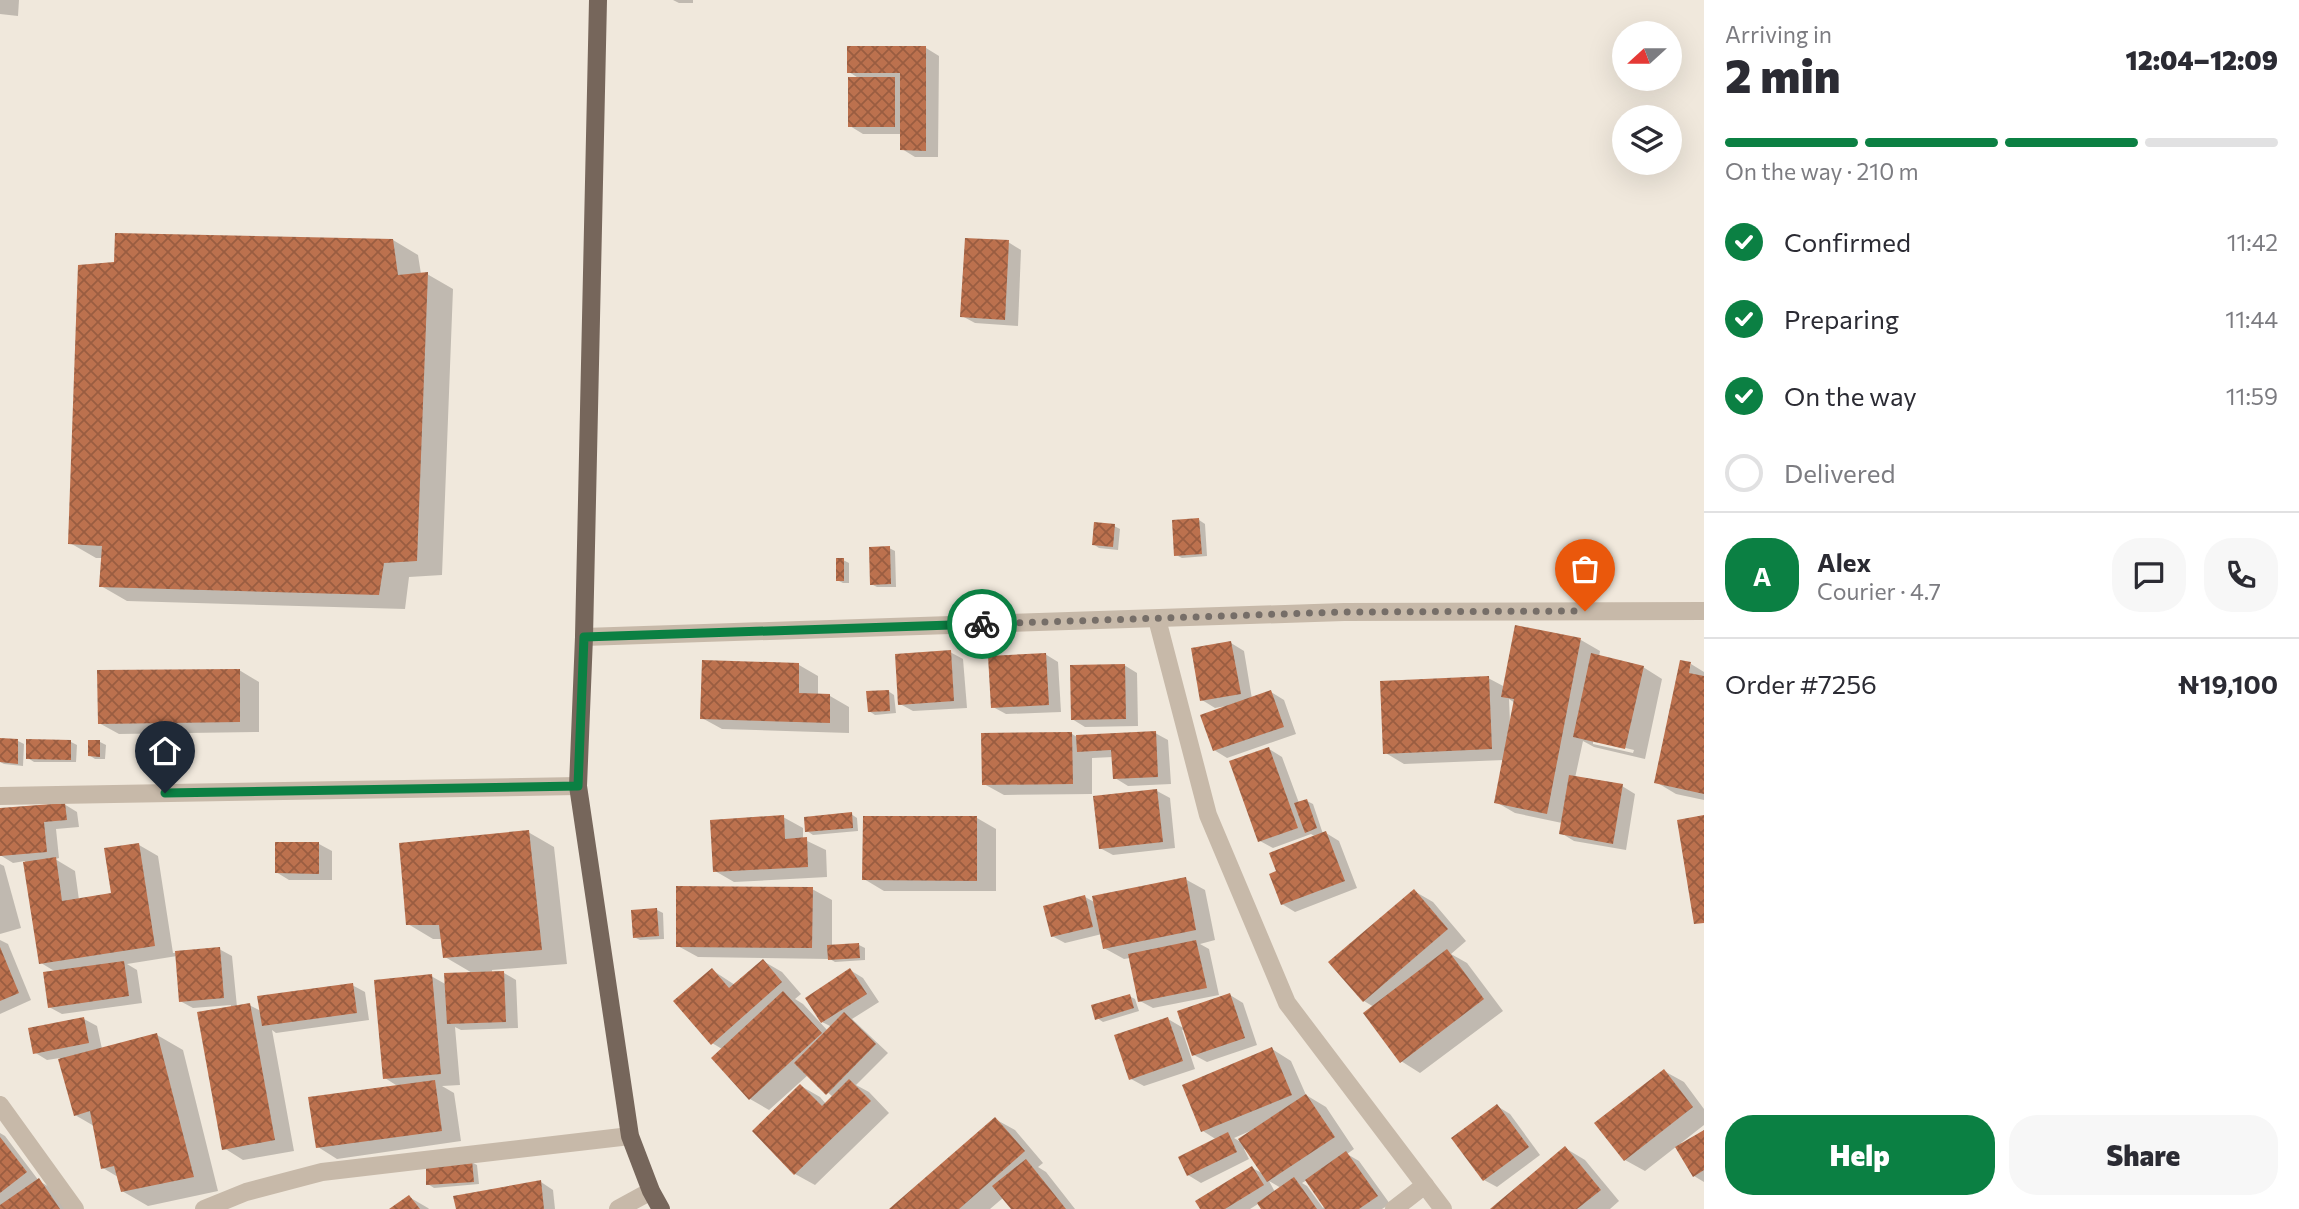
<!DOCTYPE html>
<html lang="en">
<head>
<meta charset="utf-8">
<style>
	body { margin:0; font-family:Commissioner,sans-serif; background:#f7f7f7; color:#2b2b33; height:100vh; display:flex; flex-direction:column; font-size:26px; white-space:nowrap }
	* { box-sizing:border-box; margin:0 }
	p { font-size:23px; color:#7c7c81 }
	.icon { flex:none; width:38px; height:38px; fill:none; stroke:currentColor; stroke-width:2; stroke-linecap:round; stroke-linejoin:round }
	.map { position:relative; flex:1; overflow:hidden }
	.drawer { display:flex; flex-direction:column; background:#fff; width:595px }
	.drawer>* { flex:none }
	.needle { width:46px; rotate:249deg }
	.buttons { position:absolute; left:1612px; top:21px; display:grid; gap:14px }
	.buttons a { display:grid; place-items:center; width:70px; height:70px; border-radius:50%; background:#fff; box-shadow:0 7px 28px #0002; font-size:35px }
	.pin { position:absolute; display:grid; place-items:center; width:60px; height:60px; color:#fff; margin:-72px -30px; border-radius:50% 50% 50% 0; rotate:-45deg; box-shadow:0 0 7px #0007 }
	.pin .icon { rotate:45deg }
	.courier { position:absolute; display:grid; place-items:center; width:70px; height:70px; margin:-35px; border:5px solid #0b8043; border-radius:50%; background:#fff; color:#222; box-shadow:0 2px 9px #0007 }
	.overview em { font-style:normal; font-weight:800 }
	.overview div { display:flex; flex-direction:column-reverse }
	.overview { display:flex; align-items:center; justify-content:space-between; height:119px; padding:0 21px }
	h1 { font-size:46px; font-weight:800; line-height:52px }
	.bar { display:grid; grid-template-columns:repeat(4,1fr); gap:10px 7px; align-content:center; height:84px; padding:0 21px }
	.bar i { height:9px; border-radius:5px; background:#e1e1e2 }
	.bar .current { background:#0b8043 }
	.bar p { grid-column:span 4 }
	.line { display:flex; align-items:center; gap:18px; padding:0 21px; border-top:2px solid #e1e1e2 }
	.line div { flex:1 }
	.round { display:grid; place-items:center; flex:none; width:74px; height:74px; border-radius:28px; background:#f7f7f7 }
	ol { padding:0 21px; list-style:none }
	li { display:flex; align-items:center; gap:21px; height:77px }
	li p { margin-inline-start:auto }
	li .icon { padding:7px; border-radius:50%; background:#0b8043; color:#fff; stroke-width:4 }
	li:last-child { color:#7c7c81 }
	li i { width:38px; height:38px; border:4px solid #e1e1e2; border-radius:50% }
	.cta { display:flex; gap:14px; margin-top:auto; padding:14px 21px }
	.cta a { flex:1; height:80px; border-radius:28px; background:#0b8043; color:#fff; font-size:28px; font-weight:800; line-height:80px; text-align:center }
	.cta a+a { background:#f7f7f7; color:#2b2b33 }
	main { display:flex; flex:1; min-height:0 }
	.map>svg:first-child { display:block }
</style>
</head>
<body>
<main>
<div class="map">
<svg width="1704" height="1209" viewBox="0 0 1704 1209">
	<defs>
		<pattern id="building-cross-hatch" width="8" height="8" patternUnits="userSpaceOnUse" patternTransform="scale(1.75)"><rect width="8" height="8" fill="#bc714e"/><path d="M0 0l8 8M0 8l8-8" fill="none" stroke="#9a5d41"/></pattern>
	</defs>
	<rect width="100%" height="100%" fill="#f0e8dc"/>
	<!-- shadow -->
	<g fill="#0003" fill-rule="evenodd">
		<path d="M0,0H19L18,16L0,14Z"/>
		<path d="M673,0H693V3H679Z"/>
		<path d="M926,48L939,56L938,157H915L902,149V134H863L850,126L860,79L849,72Z"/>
		<path d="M393,240L418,255L421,274H427L453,289L442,575L409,577L405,609L127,601L101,586L103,558H96L70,543Z"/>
		<path d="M1008,242L1021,250L1018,326L975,323L962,316Z"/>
		<path d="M1199,520L1205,524L1207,556L1182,558L1176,555Z"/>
		<path d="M1114,526L1120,529L1118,550L1099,548L1093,544Z"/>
		<path d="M889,548L895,551L896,587H877L871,584Z"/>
		<path d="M843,560L849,563V583H843L837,580Z"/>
		<path d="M1516,627L1581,640L1600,651L1599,657L1643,667L1662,679L1645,759L1594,747L1583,741L1575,778L1622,786L1635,794L1626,850L1574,841L1561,833L1562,823L1515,813L1496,802L1504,760L1404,764L1384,752L1488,678L1505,687ZM1509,699L1515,703L1510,723ZM1593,740L1634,750L1633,753L1593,744Z"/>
		<path d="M1231,643L1244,651L1252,699L1271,692L1284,700L1296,734L1227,758L1214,750L1226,706L1215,708L1202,700Z"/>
		<path d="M950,652L963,659L967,708L913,711L900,704Z"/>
		<path d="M1045,654L1058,662L1061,712L1006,714L993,707Z"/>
		<path d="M1691,664L1704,672V800L1676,794L1656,782Z"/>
		<path d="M799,665L818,676V696H830L849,707V733L722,729L702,718Z"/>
		<path d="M1124,665L1137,673L1138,726L1085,727L1072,719Z"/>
		<path d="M239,670L259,682V732L119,734L99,723Z"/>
		<path d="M888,691L894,695L896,713L875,715L869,711Z"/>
		<path d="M1155,733L1168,740L1171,784L1128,786L1115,778L1113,757L1092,758V794L1004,795L984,784L1072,734L1077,737Z"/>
		<path d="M0,740L18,741L24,744L23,766L4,764L0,762Z"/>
		<path d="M71,742L77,745L76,762H34L28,758Z"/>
		<path d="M100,742L106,745L105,759H95L89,755Z"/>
		<path d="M1269,749L1282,757L1299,803L1307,801L1313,804L1323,834L1326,833L1339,841L1357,888L1295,912L1282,904L1279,872L1316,837L1311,834L1273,848L1260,841Z"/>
		<path d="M1157,791L1170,798L1175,848L1113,855L1100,848Z"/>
		<path d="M64,804L77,812L79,827L56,829L59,858L55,859L75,871L79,900L113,895L139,845L158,856L173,953L219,949L232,956L237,1007L249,1005L261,1011L352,985L365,992L369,1020L276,1033L272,1030L294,1151L243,1160L224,1148L231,1005L193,1008L180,1001L177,956L127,964L137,970L142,1003L62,1014L49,1007L56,972L41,963L25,861L13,863L0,855V810Z"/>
		<path d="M851,814L857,818L858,831L813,835L807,831Z"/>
		<path d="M783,817L803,828V839L826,850L827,877L734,882L715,871Z"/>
		<path d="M977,818L996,829V891H884L864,879Z"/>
		<path d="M528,832L554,847L567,964L492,970V973H504L516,980L518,1028L461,1030L455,1027L460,1085L442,1086L454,1093L461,1141L337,1159L318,1147L399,1087L385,1078L431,976L447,985L474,974L445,957L443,939H433L408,924Z"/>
		<path d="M319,844L332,851V880H289L276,872Z"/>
		<path d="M0,864L4,866L21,928L0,934Z"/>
		<path d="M1185,879L1205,890L1215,940L1200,944L1209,949L1219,995L1153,1008L1140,1001L1130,958L1124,959L1104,948L1102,934L1065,943L1052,936L1085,897L1096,903Z"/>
		<path d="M812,889L832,900V946L859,945L865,948V960L835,962L830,959L698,957L678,946Z"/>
		<path d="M1414,891L1433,902L1466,941L1451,954L1467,963L1503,1011L1420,1073L1401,1061L1374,1007L1364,1001Z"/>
		<path d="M657,910L663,913L664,939L640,940L634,937Z"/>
		<path d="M0,940L8,944L31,1000L0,1014Z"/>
		<path d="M763,961L782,972L801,994L795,999L803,1004L828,1031L832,1027L822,1022L850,970L863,978L879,1002L852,1019L888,1053L856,1085L869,1092L889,1113L815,1185L795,1174L801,1086L820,1097L826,1104L833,1097L808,1075L769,1110L750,1099L722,1049L712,1043V970L735,985Z"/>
		<path d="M1230,995L1243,1003L1257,1045L1207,1062L1194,1055Z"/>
		<path d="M1129,996L1135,999L1139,1011L1103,1022L1097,1018Z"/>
		<path d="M84,1019L97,1026L102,1049L157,1035L183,1050L218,1191L148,1206L122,1191L118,1177L103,1168L94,1126L75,1115L60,1058L47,1060L34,1052Z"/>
		<path d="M1168,1019L1185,1029L1182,1030L1195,1069L1144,1086L1131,1079Z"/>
		<path d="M1272,1049L1291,1061L1306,1095L1326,1107L1354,1149L1347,1154L1359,1161L1390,1204L1382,1209H1264L1258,1204L1250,1209H1202L1252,1168L1264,1174L1246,1147L1244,1149L1249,1159L1201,1183L1188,1175L1217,1140L1203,1131ZM1250,1131L1251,1133L1239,1141L1234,1138ZM1307,1180L1325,1206L1323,1208L1307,1186L1302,1183ZM1269,1181L1281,1188L1275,1192Z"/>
		<path d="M1664,1071L1684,1082L1704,1109V1125L1681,1143L1683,1144L1704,1132V1182L1694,1176L1677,1146L1645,1171L1625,1160Z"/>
		<path d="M1497,1106L1510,1114L1540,1155L1497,1187L1484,1180Z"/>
		<path d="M995,1119L1015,1130L1043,1163L1038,1167L1046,1172L1075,1209H1013L1004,1197L990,1209H892Z"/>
		<path d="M0,1133L5,1136L39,1181L58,1192L70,1209H0Z"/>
		<path d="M1565,1148L1585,1160L1619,1201L1610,1209H1492Z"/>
		<path d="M471,1162L477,1165L479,1184L434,1188L428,1184Z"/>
		<path d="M541,1182L553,1190L555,1209H458Z"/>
		<path d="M409,1197L428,1208L429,1209H392Z"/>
	</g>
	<!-- building -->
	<g fill="url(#building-cross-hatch)">
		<path d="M847,46H926V151L900,150V73H847Z"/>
		<rect x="848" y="77" width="47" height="50"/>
		<path d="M115,233L393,239L398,275L428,272L417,561L384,563L379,595L99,587L102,546L68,544L78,265L114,262Z"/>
		<path d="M965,238L1009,240L1005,320L960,317Z"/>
		<path d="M1199,518L1202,554L1174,556L1172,520Z"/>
		<path d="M1094,522L1115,524L1113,547L1092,545Z"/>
		<path d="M890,546L891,584L870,585L869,547Z"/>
		<rect x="836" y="558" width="8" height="23"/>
		<path d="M1515,625L1581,638L1547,814L1494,803L1514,699L1501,697Z"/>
		<path d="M1231,641L1241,694L1200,701L1191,648Z"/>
		<path d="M951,650L954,701L898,705L895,654Z"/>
		<path d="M1046,653L1049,705L991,708L988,656Z"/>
		<path d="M1591,653L1644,666L1625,749L1573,737Z"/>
		<path d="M702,660L799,663V693L830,694V723L700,719Z"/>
		<path d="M1680,660L1691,662L1689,673L1704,676V794L1654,783Z"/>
		<path d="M1125,664L1126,719L1071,720L1070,665Z"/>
		<path d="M240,669V722L98,724L97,670Z"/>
		<path d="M1489,676L1492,749L1383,754L1380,681Z"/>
		<path d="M889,690L890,711L868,712L866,691Z"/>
		<path d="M1271,690L1284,727L1213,751L1200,715Z"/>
		<path d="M1156,731L1158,777L1113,779L1111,750L1077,752L1076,735Z"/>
		<path d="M1072,732L1073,784L982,785L981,733Z"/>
		<path d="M0,738L18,739V764L0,762Z"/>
		<path d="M26,739L71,740V760L26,759Z"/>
		<path d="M88,740H100V757L88,756Z"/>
		<path d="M1269,747L1298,828L1258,842L1229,761Z"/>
		<path d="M1569,775L1623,784L1613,844L1559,834Z"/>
		<path d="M1157,789L1163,842L1099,849L1093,796Z"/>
		<path d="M1307,799L1317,828L1305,833L1294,803Z"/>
		<path d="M65,803L67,820L44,822L47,852L0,856V808Z"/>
		<path d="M852,812L853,828L805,832L804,817Z"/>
		<path d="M784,815L785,839L807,837L808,867L713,872L710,820Z"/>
		<path d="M1704,815V923L1694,924L1677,820Z"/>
		<path d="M863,816H977V881L862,880Z"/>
		<path d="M529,830L542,950L443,958L439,925H406L399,843Z"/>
		<path d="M1326,831L1345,881L1281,905L1269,874L1276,871L1269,853Z"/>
		<path d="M275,842H319V874L275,873Z"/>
		<path d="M139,843L155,946L39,964L23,862L56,857L62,901L111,893L104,848Z"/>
		<path d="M1186,877L1196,930L1103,949L1092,896Z"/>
		<path d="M676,886L813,887L812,948L676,947Z"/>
		<path d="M1414,889L1448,929L1363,1002L1328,962Z"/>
		<path d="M1085,895L1093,927L1051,937L1043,906Z"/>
		<path d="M657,908L659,936L633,938L631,910Z"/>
		<path d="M1196,940L1207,988L1138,1002L1128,954Z"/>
		<path d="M859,943L860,958L828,960L827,945Z"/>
		<path d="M0,947L19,993L0,1001Z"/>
		<path d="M220,947L224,998L179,1002L175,951Z"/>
		<path d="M1447,949L1484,999L1400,1063L1363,1013Z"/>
		<path d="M763,959L782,982L711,1045L673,1001L712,968L729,988Z"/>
		<path d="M124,961L129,996L48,1008L43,972Z"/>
		<path d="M850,968L867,994L821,1023L805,998Z"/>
		<path d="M504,971L506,1022L447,1024L444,973Z"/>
		<path d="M432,974L441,1074L383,1079L374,980Z"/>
		<path d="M353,983L357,1013L262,1026L257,996Z"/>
		<path d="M783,991L822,1033L749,1100L711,1058Z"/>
		<path d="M1230,993L1245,1038L1192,1056L1177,1011Z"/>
		<path d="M1130,994L1134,1008L1095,1020L1091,1005Z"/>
		<path d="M250,1003L275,1140L222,1150L197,1012Z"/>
		<path d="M844,1012L876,1044L826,1095L794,1063Z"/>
		<path d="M84,1017L89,1043L33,1054L28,1028Z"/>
		<path d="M1168,1017L1183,1061L1129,1080L1114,1035Z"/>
		<path d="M157,1033L194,1177L121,1192L114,1166L101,1169L90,1111L74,1116L58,1059Z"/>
		<path d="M1272,1047L1292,1095L1201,1132L1182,1085Z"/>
		<path d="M1664,1069L1693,1107L1624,1161L1594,1123Z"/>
		<path d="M849,1079L871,1101L794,1175L752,1131L800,1084L822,1106Z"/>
		<path d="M435,1080L442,1131L316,1148L308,1097Z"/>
		<path d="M1306,1094L1335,1137L1267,1182L1238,1139Z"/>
		<path d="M1497,1104L1529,1147L1483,1181L1451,1138Z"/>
		<path d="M995,1117L1025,1151L959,1209H889Z"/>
		<path d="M1704,1130V1170L1693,1177L1675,1147Z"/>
		<path d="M1228,1132L1237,1152L1187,1176L1178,1157Z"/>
		<path d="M0,1137L27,1172L0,1193Z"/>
		<path d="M1565,1146L1601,1190L1577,1209H1490Z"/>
		<path d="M1346,1151L1378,1196L1359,1209H1325L1305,1180Z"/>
		<path d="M1026,1159L1066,1209H1011L992,1186Z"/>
		<path d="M472,1160L474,1182L426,1185V1163Z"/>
		<path d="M1252,1166L1264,1185L1225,1209H1200L1195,1201Z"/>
		<path d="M1294,1177L1317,1209H1261L1257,1203Z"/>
		<path d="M39,1178L60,1209H0V1205Z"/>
		<path d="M541,1180L544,1209H456L453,1196Z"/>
		<path d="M409,1195L420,1209H389Z"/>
	</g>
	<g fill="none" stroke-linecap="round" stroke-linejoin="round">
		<!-- minor -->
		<g stroke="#c7b9a9" stroke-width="18">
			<path d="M1157,619L1208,815L1287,1003L1443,1209"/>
			<path d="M584,637L1344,612L1704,611"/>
			<path d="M0,796L578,786"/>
			<path d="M0,1105L75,1209"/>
			<path d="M204,1209L246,1192L322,1172L630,1136"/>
			<path d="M618,1209L651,1191"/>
			<path d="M1394,1209L1425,1185"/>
		</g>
		<!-- major -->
		<path stroke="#76665b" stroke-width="18" d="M598,0L584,637L578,786L630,1136L651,1191L661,1209"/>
	</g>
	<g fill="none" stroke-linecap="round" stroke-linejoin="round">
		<!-- done -->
		<path stroke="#766e68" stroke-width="7" stroke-dasharray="0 12.6" d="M982,624L1343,612L1585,611"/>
		<!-- route -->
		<path stroke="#0b8043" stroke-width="9" d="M165,793L578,786L584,637L982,624"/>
	</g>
</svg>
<div class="buttons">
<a><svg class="needle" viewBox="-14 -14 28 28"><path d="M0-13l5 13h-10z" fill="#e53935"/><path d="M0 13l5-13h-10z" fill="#7c7c81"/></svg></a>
<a><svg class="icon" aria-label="layers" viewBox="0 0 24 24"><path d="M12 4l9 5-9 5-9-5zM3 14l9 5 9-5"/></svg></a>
</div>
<div class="pin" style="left:1585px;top:611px;background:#ea580c"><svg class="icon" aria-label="bag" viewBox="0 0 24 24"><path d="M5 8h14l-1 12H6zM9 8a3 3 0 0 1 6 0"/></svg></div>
<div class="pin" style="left:165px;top:793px;background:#1f2937"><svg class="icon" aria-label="home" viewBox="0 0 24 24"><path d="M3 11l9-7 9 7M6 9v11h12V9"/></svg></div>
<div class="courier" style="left:982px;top:624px"><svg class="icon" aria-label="bike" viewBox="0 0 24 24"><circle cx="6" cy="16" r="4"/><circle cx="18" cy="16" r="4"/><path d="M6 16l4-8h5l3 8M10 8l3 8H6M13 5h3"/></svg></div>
</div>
<section class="drawer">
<div class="overview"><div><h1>2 min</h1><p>Arriving in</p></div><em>12:04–12:09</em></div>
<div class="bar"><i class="current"></i><i class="current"></i><i class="current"></i><i></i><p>On the way · 210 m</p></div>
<ol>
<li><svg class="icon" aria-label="check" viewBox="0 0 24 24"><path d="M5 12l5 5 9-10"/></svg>Confirmed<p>11:42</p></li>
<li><svg class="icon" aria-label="check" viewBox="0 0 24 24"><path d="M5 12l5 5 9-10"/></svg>Preparing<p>11:44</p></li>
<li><svg class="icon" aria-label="check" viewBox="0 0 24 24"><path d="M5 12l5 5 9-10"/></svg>On the way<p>11:59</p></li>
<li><i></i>Delivered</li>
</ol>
<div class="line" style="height:126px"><b class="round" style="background:#0b8043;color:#fff">A</b><div><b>Alex</b><p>Courier · 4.7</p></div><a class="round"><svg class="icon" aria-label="chat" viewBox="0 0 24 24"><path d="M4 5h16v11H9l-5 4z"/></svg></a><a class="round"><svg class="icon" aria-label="phone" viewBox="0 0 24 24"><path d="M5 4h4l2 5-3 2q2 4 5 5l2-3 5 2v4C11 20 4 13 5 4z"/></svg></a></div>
<div class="line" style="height:91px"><div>Order #7256</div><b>₦19,100</b></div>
<div class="cta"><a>Help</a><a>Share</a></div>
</section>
</main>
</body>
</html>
